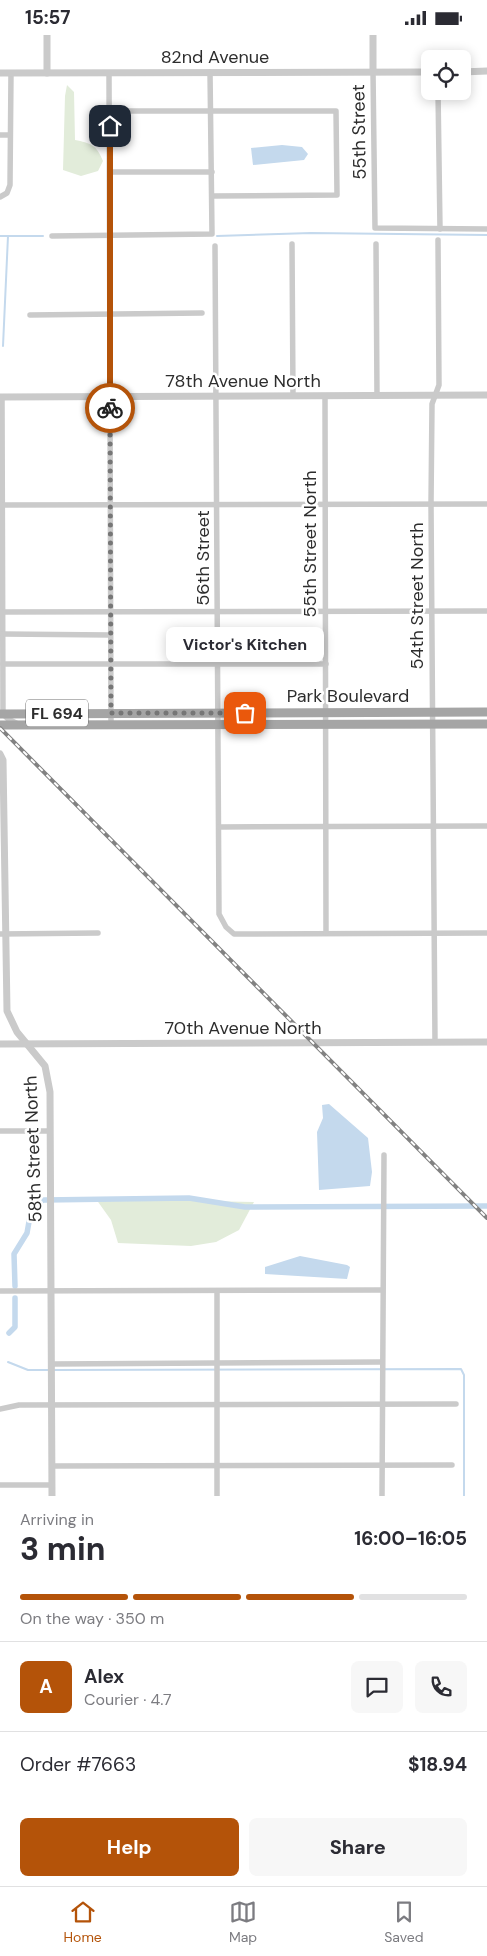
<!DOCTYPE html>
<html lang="en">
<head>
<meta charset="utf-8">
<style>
	body { margin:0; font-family:"DM Sans",sans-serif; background:#f7f7f7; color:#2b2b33; height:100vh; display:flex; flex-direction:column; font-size:19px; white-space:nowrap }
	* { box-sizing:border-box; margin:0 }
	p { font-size:16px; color:#7c7c81 }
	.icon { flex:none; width:28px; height:28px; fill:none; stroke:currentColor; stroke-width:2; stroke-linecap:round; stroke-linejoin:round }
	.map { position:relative; height:1461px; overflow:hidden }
	.sheet { display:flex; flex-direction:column; background:#fff; flex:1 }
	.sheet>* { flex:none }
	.tools { position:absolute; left:421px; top:15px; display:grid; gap:10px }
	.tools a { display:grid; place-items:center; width:50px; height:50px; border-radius:8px; background:#fff; box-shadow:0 2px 12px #0003; font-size:25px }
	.pin { position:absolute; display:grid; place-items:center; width:42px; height:42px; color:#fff; margin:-21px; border-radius:10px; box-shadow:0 2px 8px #0006 }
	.courier { position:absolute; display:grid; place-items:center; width:50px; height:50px; margin:-25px; border:4px solid #b45309; border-radius:50%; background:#fff; color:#222; box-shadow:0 1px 6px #0007 }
	.bubble { position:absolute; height:35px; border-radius:8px; background:#fff; box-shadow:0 2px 12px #0003; font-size:16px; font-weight:700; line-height:35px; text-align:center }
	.headline em { font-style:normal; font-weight:700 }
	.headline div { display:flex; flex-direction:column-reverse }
	.headline { display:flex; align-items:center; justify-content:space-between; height:85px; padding:0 20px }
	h1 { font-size:32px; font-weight:700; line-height:38px }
	.bar { display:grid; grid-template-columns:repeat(4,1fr); gap:8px 5px; align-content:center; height:60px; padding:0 20px }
	.bar i { height:6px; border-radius:4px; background:#e1e1e2 }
	.bar .active { background:#b45309 }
	.bar p { grid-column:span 4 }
	.line { display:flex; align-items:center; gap:12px; padding:0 20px; border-top:1px solid #e1e1e2 }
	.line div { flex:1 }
	.round { display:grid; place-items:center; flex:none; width:52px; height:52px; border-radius:8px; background:#f7f7f7 }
	.button { display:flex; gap:10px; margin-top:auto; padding:10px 20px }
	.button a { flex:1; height:58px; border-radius:8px; background:#b45309; color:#fff; font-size:20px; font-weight:700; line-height:58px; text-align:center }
	.button a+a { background:#f7f7f7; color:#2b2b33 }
	.status { display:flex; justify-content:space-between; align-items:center; height:35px; padding:0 25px; background:#fff; direction:ltr }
	.status svg { height:14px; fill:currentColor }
	.tabs { display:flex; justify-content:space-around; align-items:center; height:70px; border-top:1px solid #e1e1e2; background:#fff; font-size:14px; color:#7c7c81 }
	.tabs a { display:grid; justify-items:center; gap:2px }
	.tabs .active { color:#b45309 }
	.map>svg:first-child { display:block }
</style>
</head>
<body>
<div class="status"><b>15:57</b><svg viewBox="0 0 49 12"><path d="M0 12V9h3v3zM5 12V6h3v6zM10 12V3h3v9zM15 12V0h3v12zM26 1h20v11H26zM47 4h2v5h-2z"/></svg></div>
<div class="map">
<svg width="487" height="1461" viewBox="0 0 487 1461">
	<rect width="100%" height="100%" fill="#fff"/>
	<!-- green -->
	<g fill="#e2ecda">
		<path d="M67,50L74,57L75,105C90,108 97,110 103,126L98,136L81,141L63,135L65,61Z"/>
		<path d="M96,1164L254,1167L239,1195L216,1207L191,1211L118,1208L111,1185Z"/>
	</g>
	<!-- water -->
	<g fill="#c4d9ed">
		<path d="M282,110L302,112L308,119L304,125L253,130L251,113Z"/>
		<path d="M329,1069L368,1103L372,1137L370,1151L319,1155L317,1097L323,1083L322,1070Z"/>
		<path d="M300,1221L347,1230L350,1232L347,1244L265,1239V1232Z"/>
	</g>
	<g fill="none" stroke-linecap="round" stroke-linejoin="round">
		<!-- stream -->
		<g stroke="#c4d9ed" stroke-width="2">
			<path d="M0,201H43"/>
			<path d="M217,201L311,198L487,200"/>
			<path d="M3,311L8,201"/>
			<path d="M8,1327L28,1335H49"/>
			<path d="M53,1335L461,1334L464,1340V1461"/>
		</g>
		<!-- canal -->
		<g stroke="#c4d9ed" stroke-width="5.5">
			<path d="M15,1251L14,1219L27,1198L32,1170L44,1165L189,1163L245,1172L487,1171"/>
			<path d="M9,1298L15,1292V1263"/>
		</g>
		<!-- minor -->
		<g stroke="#cacaca" stroke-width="5.5">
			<path d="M373,37L375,193L487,194"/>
			<path d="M109,38L111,690"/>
			<path d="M438,56L440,194"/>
			<path d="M110,76H336L337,160L212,161"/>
			<path d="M0,100H10"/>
			<path d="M110,137H212"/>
			<path d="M0,162L7,158L10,150L11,38"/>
			<path d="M52,201L212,199L210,37"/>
			<path d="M292,209L293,361"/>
			<path d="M376,209L377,361"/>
			<path d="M215,211L219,879L226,892L234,899L487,898"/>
			<path d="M30,280L202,278"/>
			<path d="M325,361L326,898"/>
			<path d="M2,362L3,679L8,684L18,689"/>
			<path d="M0,470L487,469"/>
			<path d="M0,577L487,576"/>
			<path d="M3,599L110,600"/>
			<path d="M3,629H326"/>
			<path d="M219,792L487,791"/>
			<path d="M0,899L98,898"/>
			<path d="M435,1007L431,469L432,369L439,350L438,205"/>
			<path d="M0,1096H50"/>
			<path d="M0,1256L382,1255"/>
			<path d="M52,1329L382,1327"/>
			<path d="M0,1374L19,1370L456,1369"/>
			<path d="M52,1431L452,1430"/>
			<path d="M0,1450H52"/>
			<path d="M217,1461V1256"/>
			<path d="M382,1461L384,1120"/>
		</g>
		<!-- tertiary -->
		<g stroke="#cacaca" stroke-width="7">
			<path d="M373,0V37"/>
			<path d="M462,37L487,36"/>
			<path d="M0,38L430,37"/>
			<path d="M47,38V0"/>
			<path d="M0,362L487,360"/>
			<path d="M0,719L3,725L7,976L17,997L45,1031L50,1057L52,1461"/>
			<path d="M0,1009L487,1007"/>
		</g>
		<!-- primary -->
		<g stroke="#a5a5a5" stroke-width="9">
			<path d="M0,679L487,677"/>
			<path d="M0,690L487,689"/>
		</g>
		<!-- rail casing -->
		<g stroke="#828282" stroke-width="4">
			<path id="rail" d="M0,693L487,1183"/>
		</g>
		<!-- rail -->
		<use href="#rail" stroke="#fff" stroke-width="2" stroke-dasharray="5.5" stroke-linecap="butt"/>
	</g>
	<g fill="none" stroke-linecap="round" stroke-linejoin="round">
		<!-- done -->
		<path stroke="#767676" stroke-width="5" stroke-dasharray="0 9" d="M110,373L111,678H245"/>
		<!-- route -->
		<path stroke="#b45309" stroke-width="6" d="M110,91V373"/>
	</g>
	<g text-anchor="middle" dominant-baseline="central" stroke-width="5" stroke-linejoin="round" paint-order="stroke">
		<!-- shield labels -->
		<rect fill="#fff" stroke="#6c6c6c" stroke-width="1" x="26" y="664.5" width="62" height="27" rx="4"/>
		<g font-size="16" font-weight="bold" fill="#2d2d2d">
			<text x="57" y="678">FL 694</text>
		</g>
		<!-- street labels -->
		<g font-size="18" fill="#2d2d2d" stroke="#fff">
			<text x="215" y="22">82nd Avenue</text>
			<text transform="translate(359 97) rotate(-91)">55th Street</text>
			<text x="243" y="346">78th Avenue North</text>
			<text transform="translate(310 509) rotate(-90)">55th Street North</text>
			<text transform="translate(203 523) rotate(-90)">56th Street</text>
			<text transform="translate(417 561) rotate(-90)">54th Street North</text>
			<text x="348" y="661">Park Boulevard</text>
			<text x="243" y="993">70th Avenue North</text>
			<text transform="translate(33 1114) rotate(-92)">58th Street North</text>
		</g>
	</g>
</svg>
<div class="tools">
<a><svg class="icon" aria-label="locate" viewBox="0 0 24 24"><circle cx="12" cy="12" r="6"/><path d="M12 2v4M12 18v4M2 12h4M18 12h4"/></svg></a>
</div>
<div class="pin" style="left:245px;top:678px;background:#ea580c"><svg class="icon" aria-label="bag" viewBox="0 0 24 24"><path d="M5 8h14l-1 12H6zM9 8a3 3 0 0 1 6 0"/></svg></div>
<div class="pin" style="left:110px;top:91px;background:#1f2937"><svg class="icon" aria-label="home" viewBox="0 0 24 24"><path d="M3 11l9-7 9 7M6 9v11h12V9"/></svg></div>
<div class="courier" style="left:110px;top:373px"><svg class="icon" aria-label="bike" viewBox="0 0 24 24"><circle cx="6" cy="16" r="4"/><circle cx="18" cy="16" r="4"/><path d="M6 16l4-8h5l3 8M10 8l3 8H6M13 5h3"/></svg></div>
<div class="bubble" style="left:166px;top:592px;width:158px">Victor's Kitchen</div>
</div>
<section class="sheet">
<div class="headline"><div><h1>3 min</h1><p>Arriving in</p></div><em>16:00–16:05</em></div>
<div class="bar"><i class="active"></i><i class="active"></i><i class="active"></i><i></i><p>On the way · 350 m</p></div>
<div class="line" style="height:90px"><b class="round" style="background:#b45309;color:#fff">A</b><div><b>Alex</b><p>Courier · 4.7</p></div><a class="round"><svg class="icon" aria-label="chat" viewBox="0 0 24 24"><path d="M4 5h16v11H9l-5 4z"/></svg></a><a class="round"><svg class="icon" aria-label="phone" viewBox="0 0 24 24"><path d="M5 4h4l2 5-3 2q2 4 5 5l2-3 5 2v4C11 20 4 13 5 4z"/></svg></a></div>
<div class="line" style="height:65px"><div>Order #7663</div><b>$18.94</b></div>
<div class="button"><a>Help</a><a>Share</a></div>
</section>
<nav class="tabs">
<a class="active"><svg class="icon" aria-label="home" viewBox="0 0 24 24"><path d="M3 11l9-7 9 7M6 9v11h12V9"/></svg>Home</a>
<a><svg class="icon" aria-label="map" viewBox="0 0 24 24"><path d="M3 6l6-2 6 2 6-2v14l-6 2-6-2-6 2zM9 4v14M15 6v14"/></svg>Map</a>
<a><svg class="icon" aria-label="saved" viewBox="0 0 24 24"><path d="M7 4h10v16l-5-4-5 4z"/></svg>Saved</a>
</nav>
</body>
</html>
